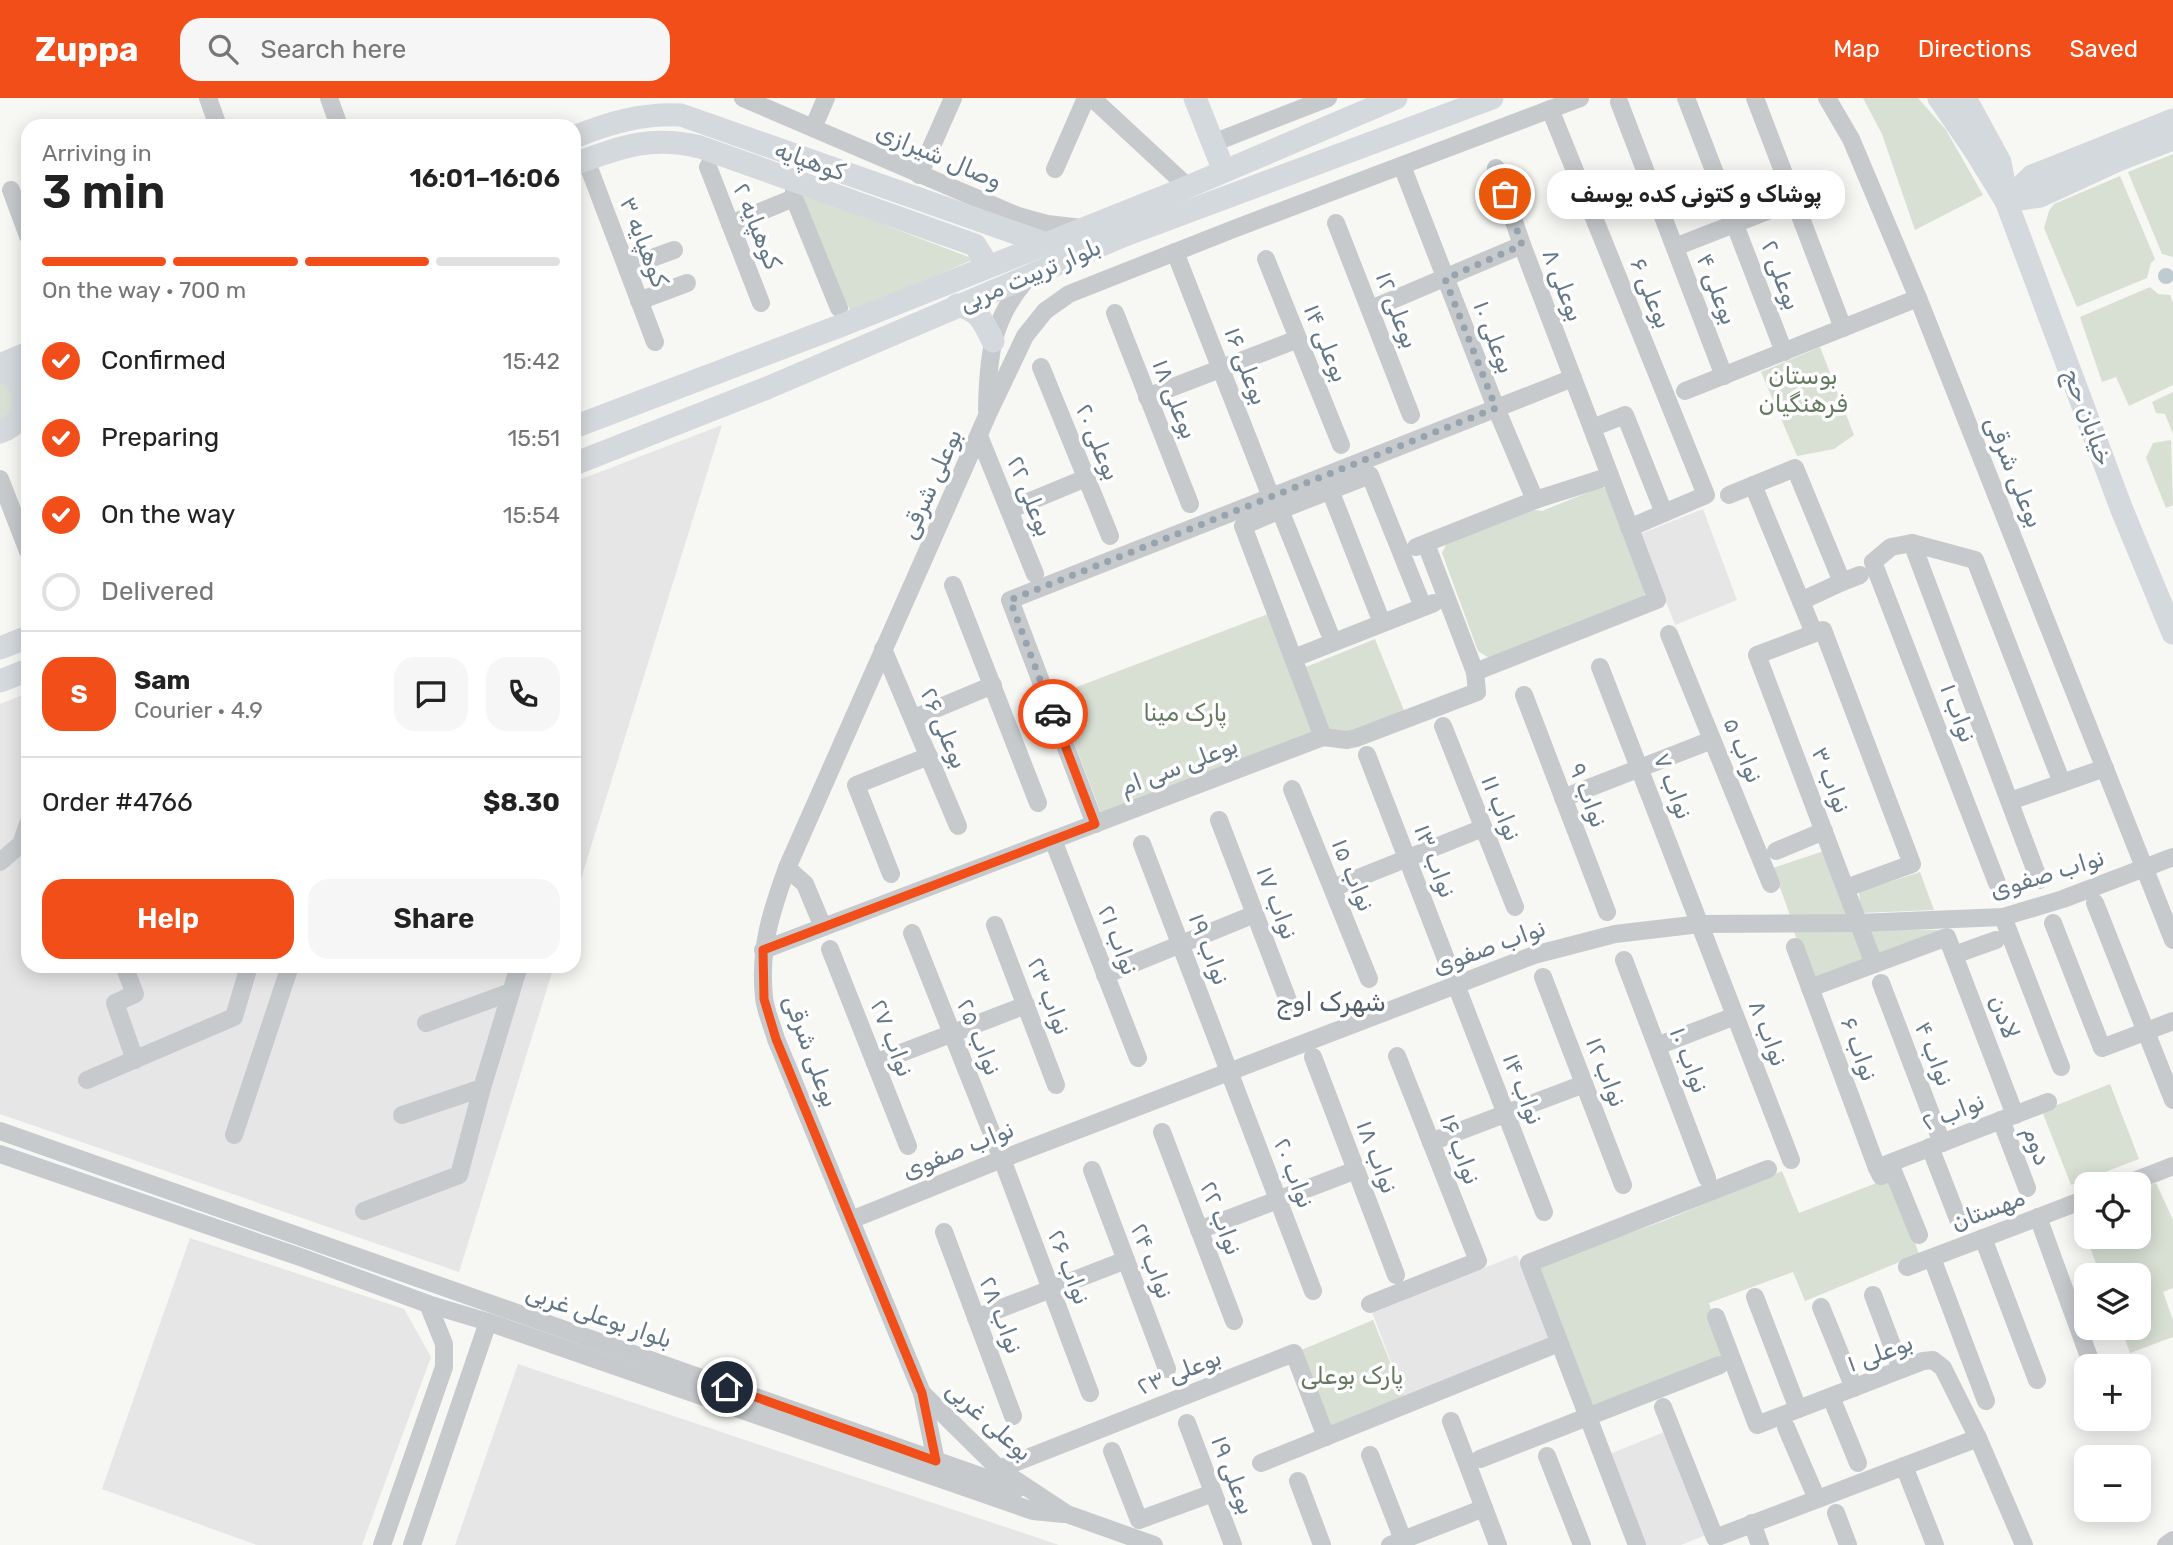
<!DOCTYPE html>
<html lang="en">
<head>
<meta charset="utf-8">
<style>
	body { margin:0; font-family:Rubik,"Noto Sans Arabic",sans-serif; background:#f6f6f6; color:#222; height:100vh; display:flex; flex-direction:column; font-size:26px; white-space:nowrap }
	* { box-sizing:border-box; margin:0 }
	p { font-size:23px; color:#767676 }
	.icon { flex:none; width:38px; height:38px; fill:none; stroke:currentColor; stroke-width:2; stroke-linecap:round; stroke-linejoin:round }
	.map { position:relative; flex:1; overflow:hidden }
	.side { position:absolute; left:21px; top:21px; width:560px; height:854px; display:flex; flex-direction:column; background:#fff; border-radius:21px; box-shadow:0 4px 18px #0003 }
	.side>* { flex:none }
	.tools { position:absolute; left:2074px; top:1074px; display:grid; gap:14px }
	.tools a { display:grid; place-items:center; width:77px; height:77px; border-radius:14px; background:#fff; box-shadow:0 4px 18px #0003; font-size:35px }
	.pin { position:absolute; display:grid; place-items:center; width:60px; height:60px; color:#fff; margin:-30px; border:4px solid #fff; border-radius:50%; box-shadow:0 2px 7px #0007 }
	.courier { position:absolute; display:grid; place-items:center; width:70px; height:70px; margin:-35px; border:5px solid #f24e19; border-radius:50%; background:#fff; color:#222; box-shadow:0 2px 9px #0007 }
	.bubble { position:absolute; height:49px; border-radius:21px; background:#fff; box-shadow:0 4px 18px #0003; font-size:23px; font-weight:600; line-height:49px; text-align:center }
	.headline em { font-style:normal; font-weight:600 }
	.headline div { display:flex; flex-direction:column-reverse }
	.headline { display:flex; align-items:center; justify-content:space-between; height:119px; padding:0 21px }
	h1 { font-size:46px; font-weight:600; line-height:52px }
	.bar { display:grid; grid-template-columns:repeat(4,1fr); gap:10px 7px; align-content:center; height:84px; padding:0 21px }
	.bar i { height:9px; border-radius:5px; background:#e0e0e0 }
	.bar .active { background:#f24e19 }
	.bar p { grid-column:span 4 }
	.line { display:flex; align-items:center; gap:18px; padding:0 21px; border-top:2px solid #e0e0e0 }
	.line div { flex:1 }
	.round { display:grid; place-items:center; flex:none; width:74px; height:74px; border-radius:21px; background:#f6f6f6 }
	ol { padding:0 21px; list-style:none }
	li { display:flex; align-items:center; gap:21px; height:77px }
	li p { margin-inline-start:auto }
	li .icon { padding:7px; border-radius:50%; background:#f24e19; color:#fff; stroke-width:4 }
	li:last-child { color:#767676 }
	li i { width:38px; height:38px; border:4px solid #e0e0e0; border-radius:50% }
	.primary-button { display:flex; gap:14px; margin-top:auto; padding:14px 21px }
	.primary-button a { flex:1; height:80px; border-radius:21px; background:#f24e19; color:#fff; font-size:28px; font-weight:600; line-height:80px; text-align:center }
	.primary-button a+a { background:#f6f6f6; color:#222 }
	header { display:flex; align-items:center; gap:42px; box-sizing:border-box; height:98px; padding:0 35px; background:#f24e19; color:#fff }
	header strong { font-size:33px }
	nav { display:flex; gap:38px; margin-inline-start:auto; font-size:24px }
	.search { width:490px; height:63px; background:#f6f6f6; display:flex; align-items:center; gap:18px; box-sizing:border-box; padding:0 24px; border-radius:21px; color:#767676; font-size:26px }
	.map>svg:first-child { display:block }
</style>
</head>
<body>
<header>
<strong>Zuppa</strong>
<div class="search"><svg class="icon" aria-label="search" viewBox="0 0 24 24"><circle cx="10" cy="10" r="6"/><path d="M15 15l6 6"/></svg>Search here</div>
<nav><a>Map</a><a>Directions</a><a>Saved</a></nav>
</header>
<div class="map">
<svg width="2173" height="1447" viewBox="0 0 2173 1447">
	<rect width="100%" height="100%" fill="#f7f7f4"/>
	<!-- built -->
	<g fill="#e5e6e5">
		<path d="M722,327L574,803V384Z"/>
		<path d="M1703,411L1737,502L1675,527L1640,436Z"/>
		<path d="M28,595V868H554L459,1174L0,1016V606Z"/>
		<path d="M190,1140L404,1211L431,1259L362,1447H257L102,1391Z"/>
		<path d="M1517,1157L1553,1246L1406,1303L1372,1214Z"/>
		<path d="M518,1266L1059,1447H455Z"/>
		<path d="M1667,1333L1708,1436L1681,1447H1642L1607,1357Z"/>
	</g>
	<!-- green -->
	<g fill="#d8e0d4">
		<path d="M1863,0H1918L1946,32L1983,97L1915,132L1882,36Z"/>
		<path d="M2173,56V159L2162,156L2128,74Z"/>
		<path d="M2120,78L2155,161L2151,165L2147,180L2077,209L2044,130L2049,113L2054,106Z"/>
		<path d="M801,95L974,161L851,215Z"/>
		<path d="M2150,189L2158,196L2170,197L2173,205V287L2129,308L2116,279L2102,284L2080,219Z"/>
		<path d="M1820,249L1854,337L1834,351L1797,358L1761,274Z"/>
		<path d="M0,280L9,286L15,308L0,326Z"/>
		<path d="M2173,294V336L2165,316L2156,315L2152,304Z"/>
		<path d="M2171,342L2173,407L2166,410L2146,360L2153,345Z"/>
		<path d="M1601,389L1609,392L1647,489L1643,501L1489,560L1478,553L1442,455L1448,442L1524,410L1542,413Z"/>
		<path d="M1268,516L1314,634L1101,715L1056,597Z"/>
		<path d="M1375,541L1405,615L1352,634L1329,631L1306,569Z"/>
		<path d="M1824,753L1851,820H1791L1773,770Z"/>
		<path d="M1920,774L1934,812L1861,815L1859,794Z"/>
		<path d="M1793,831H1854L1867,864L1813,886Z"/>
		<path d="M1866,831L1949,832L1877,860Z"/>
		<path d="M2110,986L2139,1061L2071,1087L2042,1013Z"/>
		<path d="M1782,1073L1799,1115L1892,1079L1919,1156L1805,1203L1793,1174L1709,1205L1726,1256L1590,1309L1537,1169L1666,1122Z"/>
		<path d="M2156,1085L2173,1122V1190L2163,1194L2173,1222V1239L2130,1255L2121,1230H2138V1178H2101L2086,1139H2138L2139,1091Z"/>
		<path d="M1373,1222L1406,1303L1330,1333L1299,1253Z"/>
	</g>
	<!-- water -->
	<circle fill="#bfcbd0" cx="2166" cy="178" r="8"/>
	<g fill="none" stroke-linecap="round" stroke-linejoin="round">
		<!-- minor -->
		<g stroke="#c6cacd" stroke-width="18">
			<path d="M208,0L218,28"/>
			<path d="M329,0L339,28"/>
			<path d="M743,0L1018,118L1047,126L1082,130"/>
			<path d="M1092,0L1188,89"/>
			<path d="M1686,0L1784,254"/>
			<path d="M1755,0L1843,230"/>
			<path d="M1827,0L1851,41L1918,200L2173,842"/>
			<path d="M1619,4L1724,278"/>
			<path d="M1550,11L1706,397L1629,430"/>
			<path d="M813,30L826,0"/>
			<path d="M1213,45L1328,0"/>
			<path d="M586,62L655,244"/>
			<path d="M1402,68L1496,310L1535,402"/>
			<path d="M708,69L761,205"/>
			<path d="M1496,70L1522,147L1592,330"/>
			<path d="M1055,71L1086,0"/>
			<path d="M919,77L953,0"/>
			<path d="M794,82V100L839,210"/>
			<path d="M11,92L28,138"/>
			<path d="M1336,125L1411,317"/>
			<path d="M730,126L794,100"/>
			<path d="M1675,149L1793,103"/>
			<path d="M1175,154L1271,399L1280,412L1370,377L1423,509"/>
			<path d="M1266,161L1341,347"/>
			<path d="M627,169L674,152"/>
			<path d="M639,203L687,185"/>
			<path d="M1371,211L1522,147"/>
			<path d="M1115,215L1190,406"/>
			<path d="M1041,269L1110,438"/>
			<path d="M1685,293L1918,200"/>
			<path d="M1147,299L1298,241"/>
			<path d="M987,312C988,260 991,222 1026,182"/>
			<path d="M979,338L1035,476"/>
			<path d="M0,381L28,453"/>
			<path d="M1753,387L1814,535"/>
			<path d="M1330,392L1382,525"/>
			<path d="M1729,397L1795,370L1842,484L1801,503"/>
			<path d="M1009,412L1086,380"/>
			<path d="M1912,445L2039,782"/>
			<path d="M1416,449L1535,402L1610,378"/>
			<path d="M1842,484L1860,477"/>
			<path d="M953,487L1038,705"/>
			<path d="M1669,536L1771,786"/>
			<path d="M883,551L958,728"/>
			<path d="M1294,560L1434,505"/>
			<path d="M1600,569L1791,1062"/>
			<path d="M1475,574L1657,502L1592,330L1625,317L1664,415"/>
			<path d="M1524,597L1607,814"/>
			<path d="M914,620L993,587"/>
			<path d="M1443,628L1515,809"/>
			<path d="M1323,639L1243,428L1280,412L1329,534"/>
			<path d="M1367,657L1544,1114"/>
			<path d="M1292,691L1369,881"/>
			<path d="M1563,700L1712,642"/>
			<path d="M2010,703L2105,670"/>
			<path d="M1219,722L1289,905"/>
			<path d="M1095,726L1010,502L1573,280"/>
			<path d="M1053,742L1138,960"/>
			<path d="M1142,746L1313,1193"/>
			<path d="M1776,753L1824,733"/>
			<path d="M0,764L21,746L28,726"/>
			<path d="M787,770L805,786L823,829"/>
			<path d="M891,776L856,687L929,658"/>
			<path d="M1997,785L1873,464L1891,449L1912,445L1975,462L2062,685"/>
			<path d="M1333,790L1483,730"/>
			<path d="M1846,790L1912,766L1823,532L1757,557L1874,866"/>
			<path d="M2095,805L2173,1002"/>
			<path d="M2003,819L2061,969"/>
			<path d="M2053,825L2102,950L2173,923"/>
			<path d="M995,827L1056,987"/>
			<path d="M912,835L1002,1061L1090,1295"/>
			<path d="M1795,849L1877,1070L1881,1078L1893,1073L1919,1137"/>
			<path d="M830,851L908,1048"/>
			<path d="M763,852L1323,639L1347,642L1356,640L1477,594L1475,574L1426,446"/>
			<path d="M1954,857L1996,842"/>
			<path d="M1624,862L1707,1080"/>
			<path d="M124,868L135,896L115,905L135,962"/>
			<path d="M1105,877L1255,816"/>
			<path d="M1543,879L1623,1087"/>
			<path d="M1881,885L1942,1045"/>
			<path d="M1810,890L1947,839L2015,1017"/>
			<path d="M426,925L511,894"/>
			<path d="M1657,948L1735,918"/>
			<path d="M1313,959L1396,1177"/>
			<path d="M875,965L1026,907"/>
			<path d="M87,982L234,919L249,868"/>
			<path d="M402,1017L482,990"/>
			<path d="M2001,1022L2027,1090"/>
			<path d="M0,1033L1017,1391"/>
			<path d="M1162,1034L1234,1223"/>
			<path d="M234,1037L290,868"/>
			<path d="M1431,1044L1584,986"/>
			<path d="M1930,1049L1958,1121"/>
			<path d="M0,1056L303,1160L428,1206L488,1224L1033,1413L1064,1416"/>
			<path d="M1877,1070L2048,1004"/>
			<path d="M1092,1072L1167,1271"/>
			<path d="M2124,1087L2173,1068"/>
			<path d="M364,1113L459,1077L482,990L519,868"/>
			<path d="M2038,1119L2089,1259"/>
			<path d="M851,1122L1002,1061L1534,857L1615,836L1700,826L1858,825L2003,819L2063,801L2173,759"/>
			<path d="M1199,1132L1356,1072"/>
			<path d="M944,1134L1013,1318"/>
			<path d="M1983,1140L2037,1282"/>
			<path d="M1932,1160L1986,1303"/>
			<path d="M1907,1169L2086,1101"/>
			<path d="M1873,1197L1901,1271"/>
			<path d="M1755,1199L1798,1311"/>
			<path d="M1370,1206L1478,1163L1397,958"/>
			<path d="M1821,1209L1854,1290"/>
			<path d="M1716,1219L1757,1327L1923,1263L1933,1262L1943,1270L1978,1340L2024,1447"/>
			<path d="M976,1220L1126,1162"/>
			<path d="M922,1295L936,1363L934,1370"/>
			<path d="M1831,1299L1858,1365"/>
			<path d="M1663,1309L1715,1440L1978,1340"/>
			<path d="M1451,1323L1498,1447"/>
			<path d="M1187,1325L1233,1447"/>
			<path d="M1786,1329L1817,1401"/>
			<path d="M1112,1353L1139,1422L1213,1395"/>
			<path d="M1370,1357L1405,1447"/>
			<path d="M1547,1358L1582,1447"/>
			<path d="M1480,1361L1720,1267"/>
			<path d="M1261,1365L1559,1245"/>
			<path d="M1904,1368L1935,1447"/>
			<path d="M999,1371L1294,1255L1326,1339"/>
			<path d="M1298,1383L1322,1447"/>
			<path d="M1836,1415L1848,1447"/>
			<path d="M1752,1425L1760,1447"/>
			<path d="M382,1447L444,1269V1246L428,1206"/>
			<path d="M412,1447L488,1224"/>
			<path d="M1154,1447L1067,1416L999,1371L922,1295L776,941C772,927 765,912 764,899C759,851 771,814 787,770L987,318L1025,238L1045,213L1069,196L1231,132L1580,0"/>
			<path d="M1390,1447L1484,1410"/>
			<path d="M1637,1447L1529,1165L1768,1071"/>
			<path d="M2166,1447L2173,1442"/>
		</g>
		<!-- major -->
		<g stroke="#d4d9dd" stroke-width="23">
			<path d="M1195,0L1224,73"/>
			<path d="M1939,0L1974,51L2006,103L2122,412L2173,535"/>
			<path d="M1965,0L2000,64L2004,86"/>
			<path d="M574,39C609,25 642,15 681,17L1044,145"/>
			<path d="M574,66C621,49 650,37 700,49L975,147L982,158L983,170"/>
			<path d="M2006,103L2032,78L2173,22"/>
			<path d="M2006,103L2040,98L2118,62L2173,41"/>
			<path d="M957,207C981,213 983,224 993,243"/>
			<path d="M0,267L28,255"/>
			<path d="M0,272C31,282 32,324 0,334"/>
			<path d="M574,329L845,226L1171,96L1396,0"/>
			<path d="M574,366L767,290L1125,137L1492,0"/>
			<path d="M0,550L28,539"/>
			<path d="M0,583L28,572"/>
		</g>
	</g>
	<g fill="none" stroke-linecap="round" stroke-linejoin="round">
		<!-- done -->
		<path stroke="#97a4ad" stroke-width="7" stroke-dasharray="0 12.6" d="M1053,616L1010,502L1496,310L1445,181L1522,147L1505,96"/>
		<!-- route -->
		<path stroke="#f24e19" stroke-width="9" d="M727,1289L936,1363L922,1295L776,941L764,901L763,852L1095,726L1053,616"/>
	</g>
	<g text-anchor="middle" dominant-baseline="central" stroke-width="7" stroke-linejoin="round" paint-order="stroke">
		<!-- street labels -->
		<g font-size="24" fill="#637787" stroke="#fff">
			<text transform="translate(939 58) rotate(23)">وصال شیرازی</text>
			<text transform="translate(810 63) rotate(20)">کوهپایه</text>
			<text transform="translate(757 128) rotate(68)">کوهپایه ۲</text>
			<text transform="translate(644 144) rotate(69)">کوهپایه ۳</text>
			<text transform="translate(1030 177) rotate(-23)">بلوار تربیت مربی</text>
			<text transform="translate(1781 177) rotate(70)">بوعلی ۲</text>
			<text transform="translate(1563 187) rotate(69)">بوعلی ۸</text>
			<text transform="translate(1717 191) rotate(69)">بوعلی ۴</text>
			<text transform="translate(1651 195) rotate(68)">بوعلی ۶</text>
			<text transform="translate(1397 212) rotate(69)">بوعلی ۱۲</text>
			<text transform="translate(1494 239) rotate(69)">بوعلی ۱۰</text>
			<text transform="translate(1326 245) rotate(68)">بوعلی ۱۴</text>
			<text transform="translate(1246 268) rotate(69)">بوعلی ۱۶</text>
			<text transform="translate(1175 301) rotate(68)">بوعلی ۱۸</text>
			<text transform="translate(2088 319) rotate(70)">خیابان حج</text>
			<text transform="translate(1098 344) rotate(68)">بوعلی ۲۰</text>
			<text transform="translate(2014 374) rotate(68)">بوعلی شرقی</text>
			<text transform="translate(931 386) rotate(-66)">بوعلی شرقی</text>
			<text transform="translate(1030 398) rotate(68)">بوعلی ۲۲</text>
			<text transform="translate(1958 615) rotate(69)">نواب ۱</text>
			<text transform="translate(944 630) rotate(67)">بوعلی ۲۶</text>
			<text transform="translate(1743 652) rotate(68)">نواب ۵</text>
			<text transform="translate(1179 668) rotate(-21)">بوعلی سی ام</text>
			<text transform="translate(1831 682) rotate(69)">نواب ۳</text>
			<text transform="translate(1673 688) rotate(69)">نواب ۷</text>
			<text transform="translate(1588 697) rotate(69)">نواب ۹</text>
			<text transform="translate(1501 710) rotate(68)">نواب ۱۱</text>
			<text transform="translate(1435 763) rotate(69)">نواب ۱۳</text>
			<text transform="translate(2047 776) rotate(-17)">نواب صفوی</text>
			<text transform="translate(1353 777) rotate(68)">نواب ۱۵</text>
			<text transform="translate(1277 805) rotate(69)">نواب ۱۷</text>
			<text transform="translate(1118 842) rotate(69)">نواب ۲۱</text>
			<text transform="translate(1489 849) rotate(-20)">نواب صفوی</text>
			<text transform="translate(1209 851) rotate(69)">نواب ۱۹</text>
			<text transform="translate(1049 898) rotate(69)">نواب ۲۳</text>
			<text transform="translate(2004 919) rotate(69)">لادن</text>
			<text transform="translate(1768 935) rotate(69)">نواب ۸</text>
			<text transform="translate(979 939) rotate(68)">نواب ۲۵</text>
			<text transform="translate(892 940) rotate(69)">نواب ۲۷</text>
			<text transform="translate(1859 951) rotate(70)">نواب ۶</text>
			<text transform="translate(811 953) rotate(70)">بوعلی شرقی</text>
			<text transform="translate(1934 956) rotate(69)">نواب ۴</text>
			<text transform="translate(1689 962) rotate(69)">نواب ۱۰</text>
			<text transform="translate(1606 974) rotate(69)">نواب ۱۲</text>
			<text transform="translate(1523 991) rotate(69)">نواب ۱۴</text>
			<text transform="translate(1953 1014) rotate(-21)">نواب ۲</text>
			<text transform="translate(2037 1048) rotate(70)">دوم</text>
			<text transform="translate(1460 1051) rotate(69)">نواب ۱۶</text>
			<text transform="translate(958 1052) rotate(-22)">نواب صفوی</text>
			<text transform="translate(1377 1059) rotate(69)">نواب ۱۸</text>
			<text transform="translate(1294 1075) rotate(69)">نواب ۲۰</text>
			<text transform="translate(1988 1112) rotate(-21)">مهستان</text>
			<text transform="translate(1221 1120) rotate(69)">نواب ۲۲</text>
			<text transform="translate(1152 1163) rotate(69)">نواب ۲۴</text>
			<text transform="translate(1069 1169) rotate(69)">نواب ۲۶</text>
			<text transform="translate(1001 1217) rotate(69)">نواب ۲۸</text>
			<text transform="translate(599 1218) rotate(19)">بلوار بوعلی غربی</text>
			<text transform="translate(1880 1255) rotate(-20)">بوعلی ۱</text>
			<text transform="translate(1179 1274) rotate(-21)">بوعلی ۲۳</text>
			<text transform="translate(989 1323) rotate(42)">بوعلی غربی</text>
			<text transform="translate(1233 1377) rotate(69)">بوعلی ۱۹</text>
		</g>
		<!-- park labels -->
		<g font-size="24" fill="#64795f" stroke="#fff">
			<text x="1803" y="278">بوستان<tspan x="1803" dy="28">فرهنگیان</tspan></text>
			<text x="1185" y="615">پارک مینا</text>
			<text x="1352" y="1278">پارک بوعلی</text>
		</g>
		<!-- neighbourhood labels -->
		<g font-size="26" fill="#52606c" stroke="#fff">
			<text x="1331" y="904">شهرک اوج</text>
		</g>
	</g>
</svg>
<div class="tools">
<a><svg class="icon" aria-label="locate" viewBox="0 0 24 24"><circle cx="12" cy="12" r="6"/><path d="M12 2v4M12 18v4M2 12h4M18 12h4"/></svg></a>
<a><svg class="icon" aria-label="layers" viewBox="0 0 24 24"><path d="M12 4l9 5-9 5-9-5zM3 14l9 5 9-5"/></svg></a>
<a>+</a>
<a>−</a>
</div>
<div class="pin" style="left:1505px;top:96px;background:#ea580c"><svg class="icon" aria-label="bag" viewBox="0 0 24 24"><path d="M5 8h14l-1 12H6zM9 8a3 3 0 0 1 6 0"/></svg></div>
<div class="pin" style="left:727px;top:1289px;background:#1f2937"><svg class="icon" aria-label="home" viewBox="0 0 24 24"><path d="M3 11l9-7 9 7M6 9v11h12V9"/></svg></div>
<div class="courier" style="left:1053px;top:616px"><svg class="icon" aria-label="car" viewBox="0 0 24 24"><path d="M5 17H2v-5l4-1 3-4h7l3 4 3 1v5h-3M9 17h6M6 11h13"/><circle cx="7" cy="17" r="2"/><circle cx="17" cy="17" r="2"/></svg></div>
<div class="bubble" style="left:1547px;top:72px;width:298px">پوشاک و کتونی کده یوسف</div>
<section class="side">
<div class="headline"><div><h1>3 min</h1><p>Arriving in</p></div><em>16:01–16:06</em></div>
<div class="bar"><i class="active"></i><i class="active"></i><i class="active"></i><i></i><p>On the way · 700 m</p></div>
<ol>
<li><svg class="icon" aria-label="check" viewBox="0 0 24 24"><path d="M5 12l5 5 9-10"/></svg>Confirmed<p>15:42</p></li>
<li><svg class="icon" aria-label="check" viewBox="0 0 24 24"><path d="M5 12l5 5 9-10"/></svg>Preparing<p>15:51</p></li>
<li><svg class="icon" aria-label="check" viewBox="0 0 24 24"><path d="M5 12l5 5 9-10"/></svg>On the way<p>15:54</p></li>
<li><i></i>Delivered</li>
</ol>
<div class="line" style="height:126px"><b class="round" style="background:#f24e19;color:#fff">S</b><div><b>Sam</b><p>Courier · 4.9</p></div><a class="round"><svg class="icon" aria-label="chat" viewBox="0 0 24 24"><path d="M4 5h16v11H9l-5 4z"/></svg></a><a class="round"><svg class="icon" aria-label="phone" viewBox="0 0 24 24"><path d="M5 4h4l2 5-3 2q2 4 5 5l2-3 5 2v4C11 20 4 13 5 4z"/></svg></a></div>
<div class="line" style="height:91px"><div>Order #4766</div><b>$8.30</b></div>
<div class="primary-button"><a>Help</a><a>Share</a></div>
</section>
</div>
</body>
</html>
